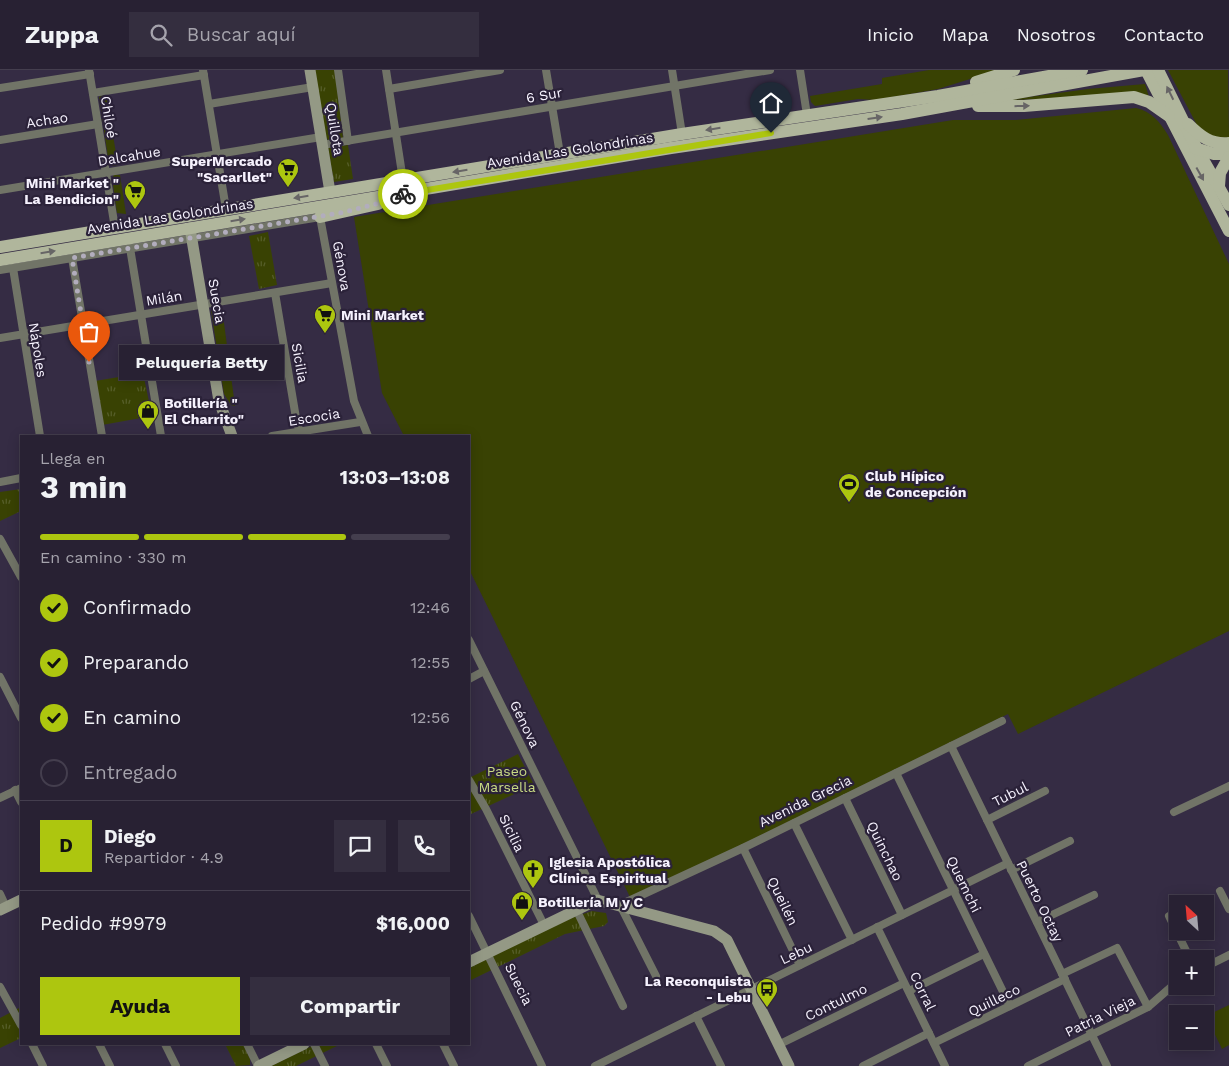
<!DOCTYPE html>
<html lang="es">
<head>
<meta charset="utf-8">
<style>
	body { margin:0; font-family:"Work Sans",sans-serif; background:#342e3f; color:#f1f3f6; height:100vh; display:flex; flex-direction:column; font-size:19px; white-space:nowrap }
	* { box-sizing:border-box; margin:0 }
	p { font-size:16px; color:#a5a3ac }
	.icon { flex:none; width:28px; height:28px; fill:none; stroke:currentColor; stroke-width:2; stroke-linecap:round; stroke-linejoin:round }
	.map { position:relative; flex:1; overflow:hidden }
	.drawer { position:absolute; left:20px; top:365px; width:450px; height:610px; display:flex; flex-direction:column; background:#282133; border-radius:0px; box-shadow:0 2px 12px #0003,0 0 0 1px #443e4e }
	.drawer>* { flex:none }
	.needle { width:32px; rotate:334deg }
	.fabs { position:absolute; left:1169px; top:825px; display:grid; gap:10px }
	.fabs a { display:grid; place-items:center; width:45px; height:45px; border-radius:0px; background:#282133; box-shadow:0 2px 12px #0003,0 0 0 1px #443e4e; font-size:25px }
	.pin { position:absolute; display:grid; place-items:center; width:42px; height:42px; color:#fff; margin:-51px -21px; border-radius:50% 50% 50% 0; rotate:-45deg; box-shadow:0 0 5px #0007 }
	.pin .icon { rotate:45deg }
	.courier { position:absolute; display:grid; place-items:center; width:50px; height:50px; margin:-25px; border:4px solid #adc60f; border-radius:50%; background:#fff; color:#222; box-shadow:0 1px 6px #0007 }
	.bubble { position:absolute; height:35px; border-radius:0px; background:#282133; box-shadow:0 2px 12px #0003,0 0 0 1px #443e4e; font-size:16px; font-weight:700; line-height:35px; text-align:center }
	.headline em { font-style:normal; font-weight:700 }
	.headline div { display:flex; flex-direction:column-reverse }
	.headline { display:flex; align-items:center; justify-content:space-between; height:85px; padding:0 20px }
	h1 { font-size:32px; font-weight:700; line-height:38px }
	.bar { display:grid; grid-template-columns:repeat(4,1fr); gap:8px 5px; align-content:center; height:60px; padding:0 20px }
	.bar i { height:6px; border-radius:4px; background:#443e4e }
	.bar .current { background:#adc60f }
	.bar p { grid-column:span 4 }
	.line { display:flex; align-items:center; gap:12px; padding:0 20px; border-top:1px solid #443e4e }
	.line div { flex:1 }
	.round { display:grid; place-items:center; flex:none; width:52px; height:52px; border-radius:0px; background:#342e3f }
	ol { padding:0 20px; list-style:none }
	li { display:flex; align-items:center; gap:15px; height:55px }
	li p { margin-inline-start:auto }
	li .icon { padding:5px; border-radius:50%; background:#adc60f; color:#111; stroke-width:4 }
	li:last-child { color:#a5a3ac }
	li i { width:28px; height:28px; border:2px solid #443e4e; border-radius:50% }
	.button { display:flex; gap:10px; margin-top:auto; padding:10px 20px }
	.button a { flex:1; height:58px; border-radius:0px; background:#adc60f; color:#111; font-size:20px; font-weight:700; line-height:58px; text-align:center }
	.button a+a { background:#342e3f; color:#f1f3f6 }
	header { display:flex; align-items:center; gap:30px; box-sizing:border-box; height:70px; padding:0 25px; background:#282133; border-bottom:1px solid #443e4e }
	header strong { font-size:24px }
	nav { display:flex; gap:28px; margin-inline-start:auto; font-size:18px }
	.search { width:350px; height:45px; background:#342e3f; display:flex; align-items:center; gap:12px; box-sizing:border-box; padding:0 18px; border-radius:0px; color:#a5a3ac; font-size:19px }
	.map>svg:first-child { display:block }
</style>
</head>
<body>
<header>
<strong>Zuppa</strong>
<div class="search"><svg class="icon" aria-label="search" viewBox="0 0 24 24"><circle cx="10" cy="10" r="6"/><path d="M15 15l6 6"/></svg>Buscar aquí</div>
<nav><a>Inicio</a><a>Mapa</a><a>Nosotros</a><a>Contacto</a></nav>
</header>
<div class="map">
<svg width="1229" height="996" viewBox="0 0 1229 996">
	<defs>
		<pattern id="park-tufts" width="24" height="20" patternUnits="userSpaceOnUse" patternTransform="scale(1.25)"><rect width="24" height="20" fill="#394203"/><path d="M3 7l-1-3M5 7V3M7 7l1-3M15 17l-1-3M17 17v-4M19 17l1-3" fill="none" stroke="#565e29"/></pattern>
	</defs>
	<rect width="100%" height="100%" fill="#352c44"/>
	<!-- grass -->
	<g fill="#394203">
		<path d="M929,0H999L938,19L876,30L858,29L815,36L811,32L810,26L882,14V8Z"/>
		<path d="M1168,0H1228L1229,68L1210,67L1198,57Z"/>
		<path d="M1145,14L1149,27L1007,30L1088,19Z"/>
		<path d="M106,24L118,95L112,96L109,94L99,27Z"/>
		<path d="M1136,38C1151,41 1160,52 1168,65L1229,194V561L1018,664L1008,644L631,829L469,499V366H404L382,323L354,147L953,50H1016Z"/>
		<path d="M114,105H120L126,144L117,143L112,108Z"/>
		<path d="M222,238L235,336L231,335L224,324L211,240Z"/>
		<path d="M1229,935V975L1222,979L1206,946Z"/>
	</g>
	<!-- park -->
	<g fill="url(#park-tufts)">
		<path d="M315,0H335L343,68L328,70L325,66Z"/>
		<path d="M348,75L353,109L334,112L328,78Z"/>
		<path d="M268,162L277,215L259,219L249,166Z"/>
		<path d="M143,303L152,346L102,355L95,311Z"/>
		<path d="M21,419V441L0,451V422Z"/>
		<path d="M518,684L534,715L471,744L469,708Z"/>
		<path d="M592,841L606,843L608,852L604,856L565,864L469,911V898L565,850Z"/>
		<path d="M21,937V968L0,978V948Z"/>
		<path d="M225,974H243L250,989V995L236,996Z"/>
		<path d="M316,974H341L296,996H271Z"/>
	</g>
	<g fill="none" stroke-linecap="round" stroke-linejoin="round">
		<!-- street -->
		<g stroke="#717467" stroke-width="8">
			<path d="M89,0L115,158"/>
			<path d="M203,0L226,139"/>
			<path d="M338,0L348,71"/>
			<path d="M386,0L403,110"/>
			<path d="M546,0L560,84"/>
			<path d="M672,0L682,64"/>
			<path d="M800,0L807,45"/>
			<path d="M0,18L90,4"/>
			<path d="M389,19L500,0"/>
			<path d="M93,23L204,5"/>
			<path d="M209,34L313,17"/>
			<path d="M0,70L98,54"/>
			<path d="M322,75L770,0"/>
			<path d="M0,120L321,67"/>
			<path d="M130,178L161,366"/>
			<path d="M72,188L102,366"/>
			<path d="M13,198L40,366"/>
			<path d="M0,200L320,147L354,331L368,366"/>
			<path d="M275,223L297,354L302,366"/>
			<path d="M0,268L332,213"/>
			<path d="M272,366L360,352"/>
			<path d="M0,412L21,408"/>
			<path d="M0,469L21,507"/>
			<path d="M469,570L598,830"/>
			<path d="M0,607L21,648"/>
			<path d="M469,609L484,601"/>
			<path d="M951,676L1107,996"/>
			<path d="M896,703L1010,936"/>
			<path d="M469,710L486,739L544,855"/>
			<path d="M15,720L21,732"/>
			<path d="M0,728L21,718"/>
			<path d="M845,728L902,845"/>
			<path d="M1174,742L1229,716"/>
			<path d="M987,750L1045,721"/>
			<path d="M794,753L852,870"/>
			<path d="M743,778L800,895"/>
			<path d="M1011,800L1070,771"/>
			<path d="M1220,821L1229,839"/>
			<path d="M0,824L6,837"/>
			<path d="M576,839L623,936"/>
			<path d="M469,846L542,996"/>
			<path d="M1169,846L1190,889"/>
			<path d="M1037,852L1094,825"/>
			<path d="M877,857L945,996"/>
			<path d="M1205,897L1229,885"/>
			<path d="M1062,904L1117,878L1148,937"/>
			<path d="M656,906L620,835L743,778L1002,651"/>
			<path d="M0,917L21,955"/>
			<path d="M909,921L984,884"/>
			<path d="M696,946L721,996"/>
			<path d="M934,973L1065,909"/>
			<path d="M32,974L43,996"/>
			<path d="M99,974L110,996"/>
			<path d="M165,974L176,996"/>
			<path d="M247,974L258,996"/>
			<path d="M314,974L325,996"/>
			<path d="M376,974L387,996"/>
			<path d="M443,974L454,996"/>
			<path d="M778,975L904,913"/>
			<path d="M595,996L1008,793"/>
			<path d="M863,996L929,963"/>
			<path d="M1028,996L1148,937L1178,911"/>
		</g>
		<!-- secondary -->
		<g stroke="#949985" stroke-width="11">
			<path d="M310,0L330,122"/>
			<path d="M190,158L219,331L232,366"/>
			<path d="M0,840L21,830"/>
			<path d="M469,892L597,830L714,861L727,870L789,996"/>
			<path d="M259,996L304,974"/>
		</g>
		<!-- primary -->
		<g stroke="#b0b69c" stroke-width="12">
			<path d="M1146,0L1229,161"/>
			<path d="M1158,0L1197,79L1229,135"/>
			<path d="M976,12L1014,0"/>
			<path d="M978,36H1024L1134,27L1149,32L1169,46"/>
			<path d="M1188,54C1200,66 1211,75 1229,73"/>
			<path d="M1195,78L1214,84H1229"/>
			<path d="M1219,116L1220,103L1229,87"/>
			<path d="M320,147L378,134"/>
			<path d="M0,177L682,64L938,26L1082,0"/>
			<path d="M0,190L671,78L902,44L1144,0"/>
		</g>
	</g>
	<!-- one-way arrows -->
	<defs><path id="oneway-solid" d="M-6-.8H1V-3.2L6.5 0L1 3.2V.8H-6Z" transform="scale(1.25)"/></defs>
	<g fill="#676566">
		<use href="#oneway-solid" transform="translate(1170 23) rotate(-116)"/>
		<use href="#oneway-solid" transform="translate(1022 36) rotate(-1)"/>
		<use href="#oneway-solid" transform="translate(875 48) rotate(-8)"/>
		<use href="#oneway-solid" transform="translate(713 59) rotate(171)"/>
		<use href="#oneway-solid" transform="translate(460 101) rotate(171)"/>
		<use href="#oneway-solid" transform="translate(1200 104) rotate(61)"/>
		<use href="#oneway-solid" transform="translate(301 127) rotate(171)"/>
		<use href="#oneway-solid" transform="translate(238 150) rotate(-9)"/>
		<use href="#oneway-solid" transform="translate(48 182) rotate(-9)"/>
	</g>
	<g fill="none" stroke-linecap="round" stroke-linejoin="round">
		<!-- done -->
		<path stroke="#b2adbd" stroke-width="5" stroke-dasharray="0 9" d="M89,292L72,188L345,142L376,134L403,124"/>
		<!-- route -->
		<path stroke="#adc60f" stroke-width="6" d="M403,124L771,63"/>
	</g>
	<!-- icons -->
	<defs>
		<g id="supermarket-pin" transform="scale(1.125)"><path d="M0 17L-7.5 6A9.5 9.5 0 1 1 7.5 6Z" fill="#adc60f" stroke="#2b2239"/><path d="M-6-5.5h2.5l.6 2H6L4.5 2H-2.5L-4.4-4H-6ZM-1.5 3.2a1.3 1.3 0 1 0 .1 0ZM3 3.2a1.3 1.3 0 1 0 .1 0Z" fill="#111"/></g>
		<g id="shop-pin" transform="scale(1.125)"><path d="M0 17L-7.5 6A9.5 9.5 0 1 1 7.5 6Z" fill="#adc60f" stroke="#2b2239"/><path d="M-5-2.5h2.3a2.7 3.5 0 0 1 5.4 0H5L5.5 6h-11ZM-1.5-2.5h3a1.5 2.3 0 0 0-3 0Z" fill="#111"/></g>
		<g id="stadium-pin" transform="scale(1.125)"><path d="M0 17L-7.5 6A9.5 9.5 0 1 1 7.5 6Z" fill="#adc60f" stroke="#2b2239"/><path d="M0-5a6.5 5 0 1 0 0 10a6.5 5 0 1 0 0-10ZM-3.5-1.8h7v3.6h-7Z" fill="#111"/></g>
		<g id="church-pin" transform="scale(1.125)"><path d="M0 17L-7.5 6A9.5 9.5 0 1 1 7.5 6Z" fill="#adc60f" stroke="#2b2239"/><path d="M-1.2-6h2.4v3.5h3.3v2.4h-3.3V6h-2.4V-.1h-3.3v-2.4h3.3Z" fill="#111"/></g>
		<g id="bus-pin" transform="scale(1.125)"><path d="M0 17L-7.5 6A9.5 9.5 0 1 1 7.5 6Z" fill="#adc60f" stroke="#2b2239"/><path d="M-5-6H5V4H4V6H2V4H-2V6H-4V4H-5ZM-3.5-4V0h7V-4ZM-3.5 1.2v1.5H-2V1.2ZM2 1.2v1.5H3.5V1.2Z" fill="#111"/></g>
	</defs>
	<g fill-rule="evenodd">
		<use href="#supermarket-pin" x="288" y="99"/>
		<use href="#supermarket-pin" x="135" y="121"/>
		<use href="#supermarket-pin" x="325" y="245"/>
		<use href="#shop-pin" x="148" y="341"/>
		<use href="#stadium-pin" x="849" y="414"/>
		<use href="#church-pin" x="533" y="800"/>
		<use href="#shop-pin" x="522" y="832"/>
		<use href="#bus-pin" x="767" y="919"/>
	</g>
	<g text-anchor="middle" dominant-baseline="central" stroke-width="4.5" stroke-linejoin="round" paint-order="stroke">
		<!-- street labels -->
		<g font-size="14" fill="#f6f2fe" stroke="#2b2239">
			<text transform="translate(544 25) rotate(-10)">6 Sur</text>
			<text transform="translate(109 47) rotate(81)">Chiloé</text>
			<text transform="translate(47 50) rotate(-9)">Achao</text>
			<text transform="translate(335 59) rotate(81)">Quillota</text>
			<text transform="translate(570 80) rotate(-9)">Avenida Las Golondrinas</text>
			<text transform="translate(129 86) rotate(-9)">Dalcahue</text>
			<text transform="translate(170 146) rotate(-9)">Avenida Las Golondrinas</text>
			<text transform="translate(342 196) rotate(80)">Génova</text>
			<text transform="translate(164 228) rotate(-9)">Milán</text>
			<text transform="translate(217 231) rotate(80)">Suecia</text>
			<text transform="translate(38 280) rotate(81)">Nápoles</text>
			<text transform="translate(300 293) rotate(80)">Sicilia</text>
			<text transform="translate(314 347) rotate(-9)">Escocia</text>
			<text transform="translate(525 654) rotate(64)">Génova</text>
			<text transform="translate(1010 724) rotate(-27)">Tubul</text>
			<text transform="translate(805 731) rotate(-26)">Avenida Grecia</text>
			<text transform="translate(512 763) rotate(64)">Sicilia</text>
			<text transform="translate(885 781) rotate(64)">Quinchao</text>
			<text transform="translate(964 814) rotate(64)">Quemchi</text>
			<text transform="translate(783 831) rotate(64)">Queilén</text>
			<text transform="translate(1040 831) rotate(64)">Puerto Octay</text>
			<text transform="translate(796 883) rotate(-26)">Lebu</text>
			<text transform="translate(519 914) rotate(64)">Suecia</text>
			<text transform="translate(923 921) rotate(64)">Corral</text>
			<text transform="translate(994 930) rotate(-26)">Quilleco</text>
			<text transform="translate(836 932) rotate(-26)">Contulmo</text>
			<text transform="translate(1100 946) rotate(-26)">Patria Vieja</text>
		</g>
		<!-- poi labels -->
		<g font-size="14" font-weight="bold" fill="#f6f2fe" stroke="#2b2239" text-anchor="start">
			<text x="272" y="91" text-anchor="end">SuperMercado<tspan x="272" dy="16">"Sacarllet"</tspan></text>
			<text x="119" y="113" text-anchor="end">Mini Market "<tspan x="119" dy="16">La Bendicion"</tspan></text>
			<text x="341" y="245">Mini Market</text>
			<text x="164" y="333">Botillería "<tspan x="164" dy="16">El Charrito"</tspan></text>
			<text x="865" y="406">Club Hípico<tspan x="865" dy="16">de Concepción</tspan></text>
			<text x="549" y="792">Iglesia Apostólica<tspan x="549" dy="16">Clínica Espiritual</tspan></text>
			<text x="538" y="832">Botillería M y C</text>
			<text x="751" y="911" text-anchor="end">La Reconquista<tspan x="751" dy="16">- Lebu</tspan></text>
		</g>
		<!-- park labels -->
		<g font-size="14" fill="#c9db84" stroke="#2b2239">
			<text x="507" y="701">Paseo<tspan x="507" dy="16">Marsella</tspan></text>
		</g>
	</g>
</svg>
<div class="fabs">
<a><svg class="needle" viewBox="-14 -14 28 28"><path d="M0-13l5 13h-10z" fill="#e53935"/><path d="M0 13l5-13h-10z" fill="#a5a3ac"/></svg></a>
<a>+</a>
<a>−</a>
</div>
<div class="pin" style="left:89px;top:292px;background:#ea580c"><svg class="icon" aria-label="bag" viewBox="0 0 24 24"><path d="M5 8h14l-1 12H6zM9 8a3 3 0 0 1 6 0"/></svg></div>
<div class="pin" style="left:771px;top:63px;background:#1f2937"><svg class="icon" aria-label="home" viewBox="0 0 24 24"><path d="M3 11l9-7 9 7M6 9v11h12V9"/></svg></div>
<div class="courier" style="left:403px;top:124px"><svg class="icon" aria-label="bike" viewBox="0 0 24 24"><circle cx="6" cy="16" r="4"/><circle cx="18" cy="16" r="4"/><path d="M6 16l4-8h5l3 8M10 8l3 8H6M13 5h3"/></svg></div>
<div class="bubble" style="left:119px;top:275px;width:165px">Peluquería Betty</div>
<section class="drawer">
<div class="headline"><div><h1>3 min</h1><p>Llega en</p></div><em>13:03–13:08</em></div>
<div class="bar"><i class="current"></i><i class="current"></i><i class="current"></i><i></i><p>En camino · 330 m</p></div>
<ol>
<li><svg class="icon" aria-label="check" viewBox="0 0 24 24"><path d="M5 12l5 5 9-10"/></svg>Confirmado<p>12:46</p></li>
<li><svg class="icon" aria-label="check" viewBox="0 0 24 24"><path d="M5 12l5 5 9-10"/></svg>Preparando<p>12:55</p></li>
<li><svg class="icon" aria-label="check" viewBox="0 0 24 24"><path d="M5 12l5 5 9-10"/></svg>En camino<p>12:56</p></li>
<li><i></i>Entregado</li>
</ol>
<div class="line" style="height:90px"><b class="round" style="background:#adc60f;color:#111">D</b><div><b>Diego</b><p>Repartidor · 4.9</p></div><a class="round"><svg class="icon" aria-label="chat" viewBox="0 0 24 24"><path d="M4 5h16v11H9l-5 4z"/></svg></a><a class="round"><svg class="icon" aria-label="phone" viewBox="0 0 24 24"><path d="M5 4h4l2 5-3 2q2 4 5 5l2-3 5 2v4C11 20 4 13 5 4z"/></svg></a></div>
<div class="line" style="height:65px"><div>Pedido #9979</div><b>$16,000</b></div>
<div class="button"><a>Ayuda</a><a>Compartir</a></div>
</section>
</div>
</body>
</html>
